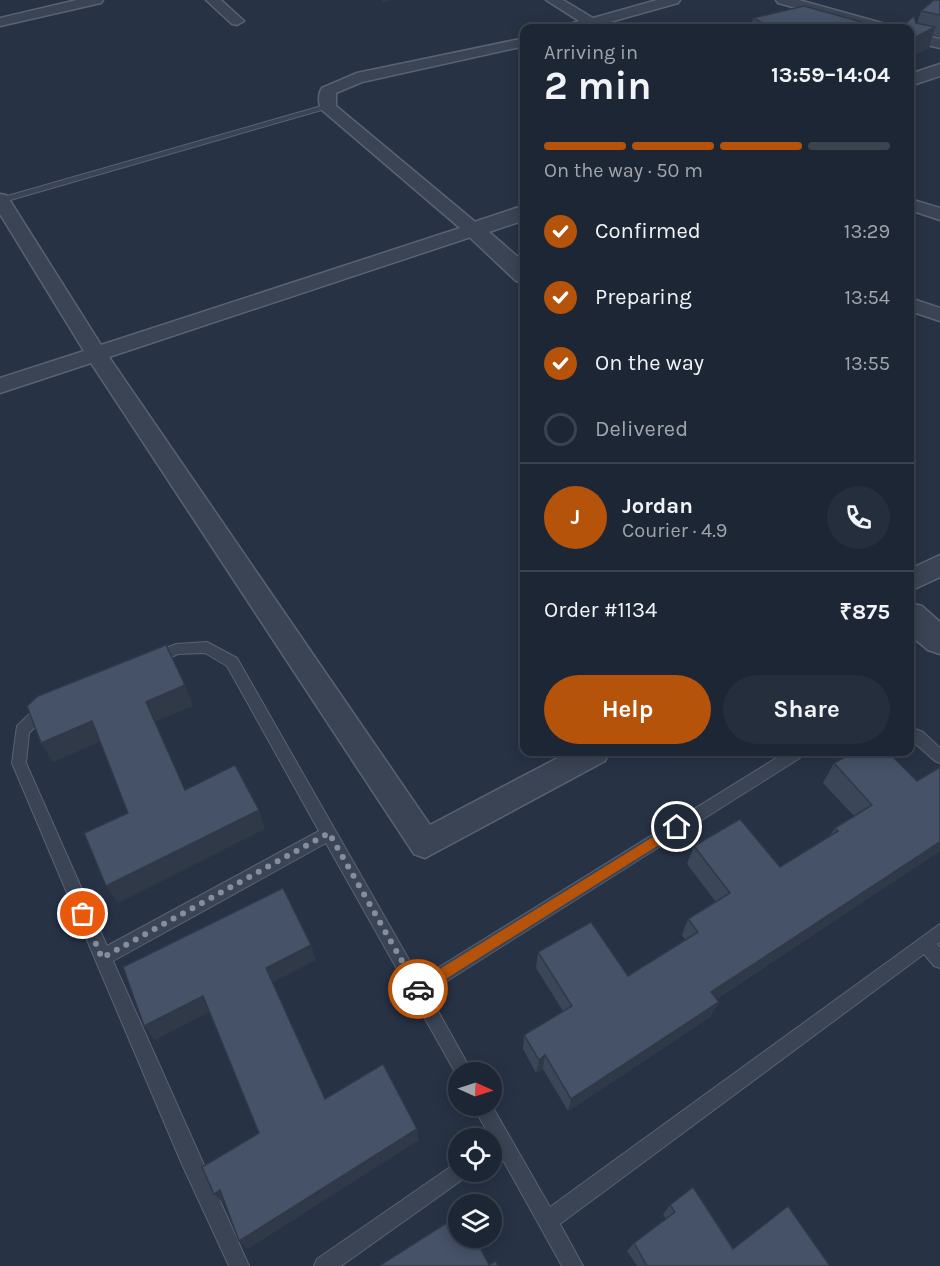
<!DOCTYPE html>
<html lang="en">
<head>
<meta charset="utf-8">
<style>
	body { margin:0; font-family:Karla,sans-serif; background:#252e3c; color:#f1f3f6; height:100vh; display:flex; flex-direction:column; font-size:22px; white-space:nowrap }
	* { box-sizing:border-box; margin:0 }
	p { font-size:20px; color:#a0a5ac }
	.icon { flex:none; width:33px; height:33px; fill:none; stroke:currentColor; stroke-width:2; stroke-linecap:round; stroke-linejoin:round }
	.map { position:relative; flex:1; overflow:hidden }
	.details { position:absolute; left:520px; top:24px; width:394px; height:732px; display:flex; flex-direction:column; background:#1d2634; border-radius:12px; box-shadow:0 3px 15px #0003,0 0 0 2px #3b434f }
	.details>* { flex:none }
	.needle { width:39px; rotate:93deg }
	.controls { position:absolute; left:448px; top:1062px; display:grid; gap:12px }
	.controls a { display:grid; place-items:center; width:54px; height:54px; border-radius:50%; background:#1d2634; box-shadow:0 3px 15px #0003,0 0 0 2px #3b434f; font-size:30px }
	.pin { position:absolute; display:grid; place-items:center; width:51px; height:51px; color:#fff; margin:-26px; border:3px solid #fff; border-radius:50%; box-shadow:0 2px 6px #0007 }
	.courier { position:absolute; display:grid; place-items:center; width:60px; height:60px; margin:-30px; border:4px solid #b45309; border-radius:50%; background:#fff; color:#222; box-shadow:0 2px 8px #0007 }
	.headline em { font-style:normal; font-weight:700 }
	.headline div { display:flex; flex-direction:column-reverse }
	.headline { display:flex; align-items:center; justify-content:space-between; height:102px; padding:0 24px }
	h1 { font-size:39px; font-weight:700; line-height:45px }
	.bar { display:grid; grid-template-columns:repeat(4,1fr); gap:9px 6px; align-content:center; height:72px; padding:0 24px }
	.bar i { height:8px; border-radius:4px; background:#3b434f }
	.bar .current { background:#b45309 }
	.bar p { grid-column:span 4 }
	.line { display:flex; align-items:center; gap:15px; padding:0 24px; border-top:2px solid #3b434f }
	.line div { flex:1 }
	.round { display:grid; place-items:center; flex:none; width:63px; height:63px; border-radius:32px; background:#252e3c }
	ol { padding:0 24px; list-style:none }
	li { display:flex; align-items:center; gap:18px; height:66px }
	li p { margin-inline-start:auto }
	li .icon { padding:6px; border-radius:50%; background:#b45309; color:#fff; stroke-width:4 }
	li:last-child { color:#a0a5ac }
	li i { width:33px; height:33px; border:3px solid #3b434f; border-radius:50% }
	.button { display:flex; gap:12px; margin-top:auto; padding:12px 24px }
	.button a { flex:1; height:69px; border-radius:36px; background:#b45309; color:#fff; font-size:24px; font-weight:700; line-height:69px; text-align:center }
	.button a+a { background:#252e3c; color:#f1f3f6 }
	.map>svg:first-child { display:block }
</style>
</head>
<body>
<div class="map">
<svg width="940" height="1266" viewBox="0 0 940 1266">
	<rect width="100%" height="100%" fill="#273245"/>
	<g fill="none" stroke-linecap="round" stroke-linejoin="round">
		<!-- service casing -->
		<g stroke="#5a6272" stroke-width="2">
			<g id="service">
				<path d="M325,105L332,107L0,203V198Z"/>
				<path d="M207,642L237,658L420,979L786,752H805L803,756L428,993L472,1072H459V1079L326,843L113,961L249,1266H229L181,1162L12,763L17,726C26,718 38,702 50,706L52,710L29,733L26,763L107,946L319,831L227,666L205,653L178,654L154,665L149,663L147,659L149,655L176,644Z"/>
				<path d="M910,727L923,732L940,748V763L935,761L910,739Z"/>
				<path d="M940,924V942L937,944L940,947V968L934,966L924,954L560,1224L583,1266H562L473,1106H492L550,1207Z"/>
				<path d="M459,1161V1172H468L466,1177L341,1266H314L317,1259Z"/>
			</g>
		</g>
		<!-- minor casing -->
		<g stroke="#5a6272" stroke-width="3">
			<g id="minor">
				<path d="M77,0H103L101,3L0,26V18Z"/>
				<path d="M206,0H221L244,21L237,25L232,24Z"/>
				<path d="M546,0H563L593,18L657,0H680L678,3L592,27L565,28L567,25L579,21Z"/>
				<path d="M776,0H799L889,25L891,28H869L778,3Z"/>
				<path d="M910,32L940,39V48L910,41Z"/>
				<path d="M525,38V46L362,82L336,93V106L480,226L482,230L480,234L109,357L430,825L569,752H609L605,761L425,858L414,854L91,363L0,393V378L84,351L0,214V194L6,195L9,199L101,345L460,228L322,110C318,105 318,93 322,88L357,73Z"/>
				<path d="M910,199L940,208V220L910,210Z"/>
				<path d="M910,298L940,308V321L910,311Z"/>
				<path d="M940,555V577L910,591V569Z"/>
			</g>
		</g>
		<!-- tertiary casing -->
		<g stroke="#5a6272" stroke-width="3">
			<g id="tertiary">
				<path d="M940,64V76L910,86V74Z"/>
				<path d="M525,205V220L489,232L525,263V283L516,281L462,230L465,225Z"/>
				<path d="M910,603L922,606L940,622V654L928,650L910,635Z"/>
			</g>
		</g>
		<!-- service -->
		<use href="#service" fill="#3b4454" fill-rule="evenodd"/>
		<!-- minor -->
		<use href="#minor" fill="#3b4454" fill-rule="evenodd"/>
		<!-- tertiary -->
		<use href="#tertiary" fill="#3b4454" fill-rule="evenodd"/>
	</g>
	<!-- wall -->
	<g fill="#3b4759">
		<path d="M940,0V37L933,35L929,48L910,57V28L916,23H917L921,11Z"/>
		<path d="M753,18L883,28H751Z"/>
		<path d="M834,763L917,781L940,767V851L716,999L719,1002L710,1017L568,1111L543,1069L536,1073L523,1049L524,1035L563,1011L536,968L538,952L628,976L685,940L682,935L688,919L716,902L687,864L694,846L780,867L830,835L835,828L854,816L823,783Z"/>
		<path d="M670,1205L733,1249L830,1266H637L627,1251L634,1243L666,1219L663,1214Z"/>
	</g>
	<!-- shaded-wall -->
	<g fill="#303948">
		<path d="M382,0H393L382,3Z"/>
		<path d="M935,27L929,48L910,57V40Z"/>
		<path d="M185,685L193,706L155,722L146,702Z"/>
		<path d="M92,721L102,741L53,762L41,743Z"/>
		<path d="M259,810L265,829L118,903L106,886Z"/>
		<path d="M940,842V851L703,1007L711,992Z"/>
		<path d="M311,945L316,960L272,983L266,968Z"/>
		<path d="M203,996L211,1011L155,1040L144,1026Z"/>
		<path d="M719,1002L710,1017L568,1111L571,1099Z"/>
		<path d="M545,1055L543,1069L536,1073L539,1060Z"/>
		<path d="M417,1129L419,1140L248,1249L239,1241Z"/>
		<path d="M220,1190L230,1199L223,1203L214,1194Z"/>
	</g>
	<!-- building -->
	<g fill="#455267" stroke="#303948" stroke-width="1.5">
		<path d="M934,0H940V15L921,11Z"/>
		<path d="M804,6L883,28H773L753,18Z"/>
		<path d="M914,16L916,23L935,27L910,40V28H900Z"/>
		<path d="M166,645L185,685L146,702L185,790L235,765L259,810L106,886L84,833L128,813L92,721L41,743L27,706L38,696Z"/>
		<path d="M854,752H888L917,781L940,767V842L711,992L719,1002L571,1099L545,1055L539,1060L524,1035L572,1006L538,952L591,922L628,976L698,932L688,919L730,893L694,846L740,819L780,867L838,831L835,828L872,805L834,763Z"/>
		<path d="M283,888L311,945L266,968L325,1099L383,1064L417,1129L239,1241L220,1190L214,1194L202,1167L259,1133L203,996L144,1026L123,967Z"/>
		<path d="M693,1187L733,1249L788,1206L830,1266H647L634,1243L675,1212L670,1205Z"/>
		<path d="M459,1215V1238H475L489,1265L496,1261L498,1266H379Z"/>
	</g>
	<!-- route -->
	<path fill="#b45309" d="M677,822L683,827L681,831L422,994L418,995L414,994L412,989L414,985Z"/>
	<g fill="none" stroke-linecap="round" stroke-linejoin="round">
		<!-- done -->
		<path stroke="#868e9e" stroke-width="6" stroke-dasharray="0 10.8" d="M83,914L102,958L329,833L418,989"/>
	</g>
</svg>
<div class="controls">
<a><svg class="needle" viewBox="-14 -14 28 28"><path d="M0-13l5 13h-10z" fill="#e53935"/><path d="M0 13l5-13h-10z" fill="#a0a5ac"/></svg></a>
<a><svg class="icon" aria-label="locate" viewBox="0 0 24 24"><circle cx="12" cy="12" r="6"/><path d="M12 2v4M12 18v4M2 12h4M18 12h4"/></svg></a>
<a><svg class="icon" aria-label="layers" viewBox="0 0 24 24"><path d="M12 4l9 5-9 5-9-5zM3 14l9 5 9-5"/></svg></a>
</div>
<div class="pin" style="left:83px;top:914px;background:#ea580c"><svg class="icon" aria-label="bag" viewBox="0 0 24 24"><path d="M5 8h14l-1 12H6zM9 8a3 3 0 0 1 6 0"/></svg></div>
<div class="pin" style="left:677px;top:827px;background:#1f2937"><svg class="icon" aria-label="home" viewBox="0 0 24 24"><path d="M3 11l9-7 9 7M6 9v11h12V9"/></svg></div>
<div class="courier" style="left:418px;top:989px"><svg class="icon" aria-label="car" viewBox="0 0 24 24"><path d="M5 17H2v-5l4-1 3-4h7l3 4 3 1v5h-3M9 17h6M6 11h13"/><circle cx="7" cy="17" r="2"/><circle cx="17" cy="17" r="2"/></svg></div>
<section class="details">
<div class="headline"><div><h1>2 min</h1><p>Arriving in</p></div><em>13:59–14:04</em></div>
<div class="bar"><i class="current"></i><i class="current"></i><i class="current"></i><i></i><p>On the way · 50 m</p></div>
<ol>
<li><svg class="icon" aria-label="check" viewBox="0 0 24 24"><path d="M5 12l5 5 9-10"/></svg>Confirmed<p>13:29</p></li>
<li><svg class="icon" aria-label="check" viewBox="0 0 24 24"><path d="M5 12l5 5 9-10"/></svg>Preparing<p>13:54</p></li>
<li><svg class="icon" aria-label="check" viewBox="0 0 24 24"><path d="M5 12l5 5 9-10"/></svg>On the way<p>13:55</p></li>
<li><i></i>Delivered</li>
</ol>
<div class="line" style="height:108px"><b class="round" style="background:#b45309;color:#fff">J</b><div><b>Jordan</b><p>Courier · 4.9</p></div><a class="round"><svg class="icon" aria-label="phone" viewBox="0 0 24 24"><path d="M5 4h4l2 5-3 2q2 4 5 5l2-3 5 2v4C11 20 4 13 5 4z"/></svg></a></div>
<div class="line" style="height:78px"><div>Order #1134</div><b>₹875</b></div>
<div class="button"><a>Help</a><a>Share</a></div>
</section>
</div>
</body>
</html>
